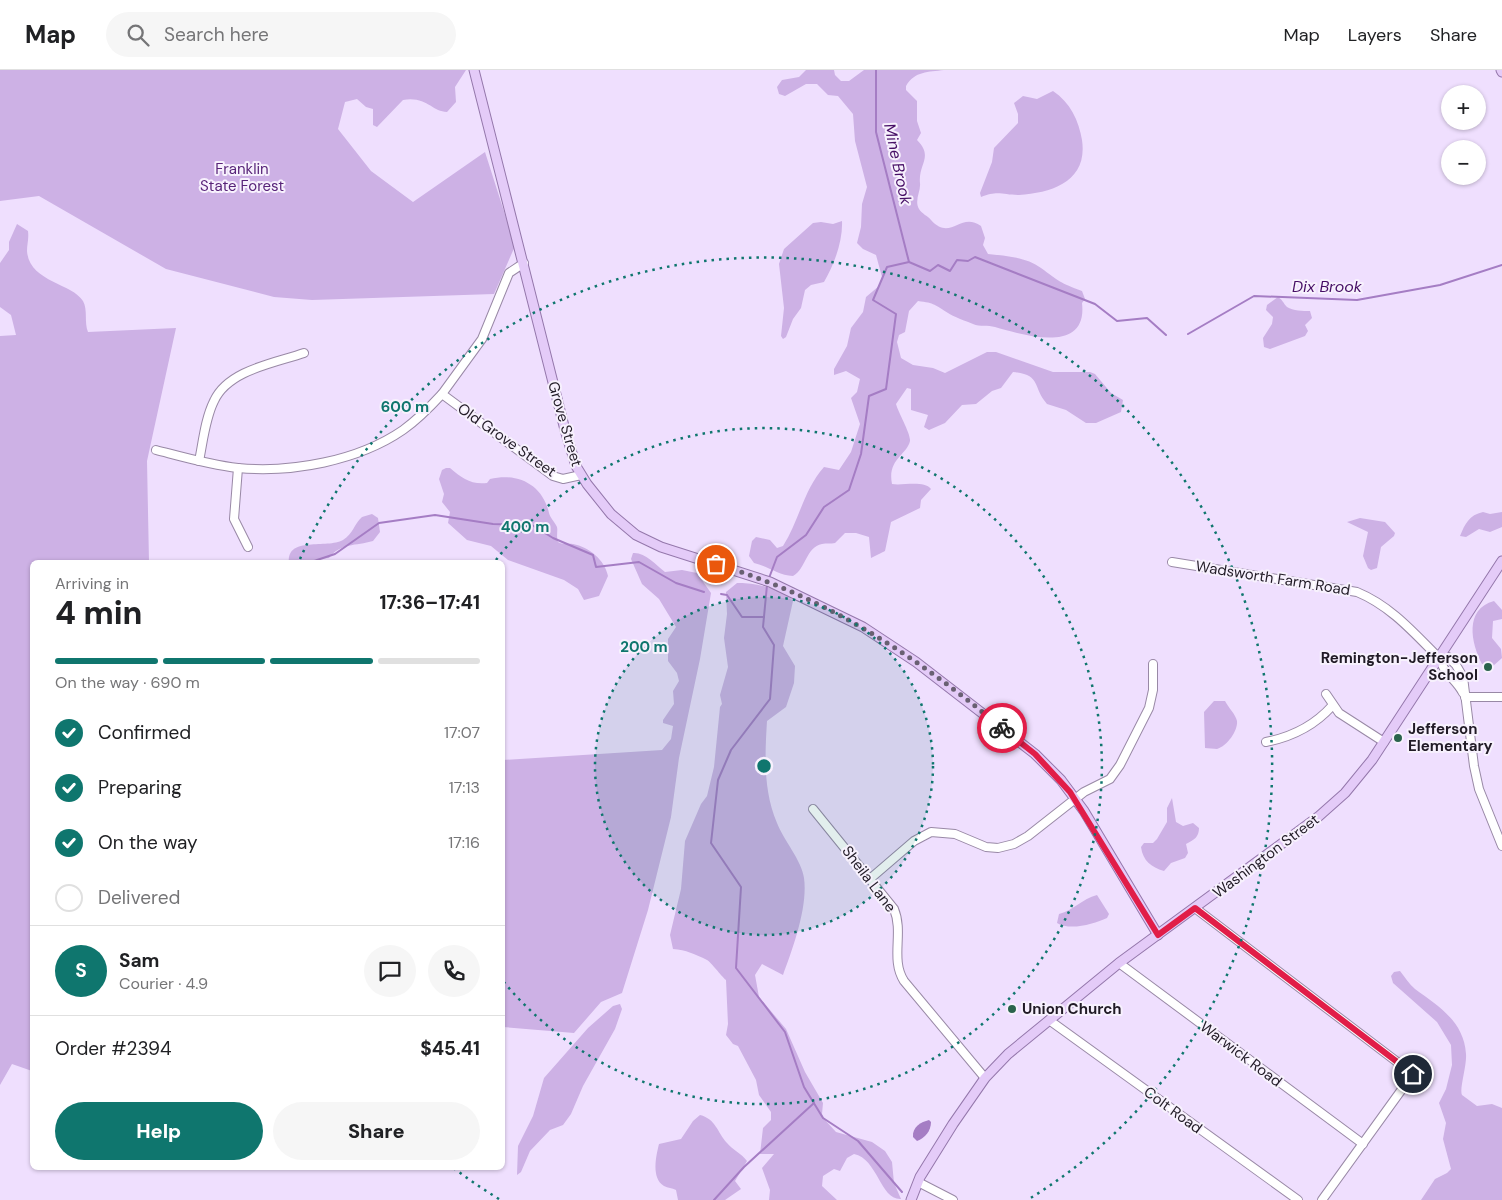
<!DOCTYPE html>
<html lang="en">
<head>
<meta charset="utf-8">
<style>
	body { margin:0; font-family:"DM Sans",sans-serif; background:#f6f6f6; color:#202124; height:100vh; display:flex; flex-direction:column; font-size:19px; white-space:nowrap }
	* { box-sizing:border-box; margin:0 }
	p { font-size:16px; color:#757577 }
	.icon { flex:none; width:28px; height:28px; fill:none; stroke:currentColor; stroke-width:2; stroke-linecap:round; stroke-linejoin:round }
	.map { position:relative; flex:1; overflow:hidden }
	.side { position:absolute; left:30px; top:490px; width:475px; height:610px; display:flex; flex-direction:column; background:#fff; border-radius:8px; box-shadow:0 1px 4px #0004 }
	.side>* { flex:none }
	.tools { position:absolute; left:1441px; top:15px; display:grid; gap:10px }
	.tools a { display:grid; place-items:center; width:45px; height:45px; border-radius:50%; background:#fff; box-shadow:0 1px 4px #0004; font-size:25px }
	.pin { position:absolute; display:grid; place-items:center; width:42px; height:42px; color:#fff; margin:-21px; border:2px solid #fff; border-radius:50%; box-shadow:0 1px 5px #0007 }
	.courier { position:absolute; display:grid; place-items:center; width:50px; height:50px; margin:-25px; border:4px solid #e11d48; border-radius:50%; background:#fff; color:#222; box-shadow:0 1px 6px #0007 }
	.head em { font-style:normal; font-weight:800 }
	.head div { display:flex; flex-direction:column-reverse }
	.head { display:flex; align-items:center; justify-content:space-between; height:85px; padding:0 25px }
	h1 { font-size:32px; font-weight:800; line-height:38px }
	.bar { display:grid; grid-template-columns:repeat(4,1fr); gap:8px 5px; align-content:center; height:60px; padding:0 25px }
	.bar i { height:6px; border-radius:4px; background:#e0e0e0 }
	.bar .on { background:#0f766e }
	.bar p { grid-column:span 4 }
	.line { display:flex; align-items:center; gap:12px; padding:0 25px; border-top:1px solid #e0e0e0 }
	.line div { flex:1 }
	.round { display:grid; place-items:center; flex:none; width:52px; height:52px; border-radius:26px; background:#f6f6f6 }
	ol { padding:0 25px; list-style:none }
	li { display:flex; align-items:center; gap:15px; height:55px }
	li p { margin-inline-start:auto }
	li .icon { padding:5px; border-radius:50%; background:#0f766e; color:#fff; stroke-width:4 }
	li:last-child { color:#757577 }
	li i { width:28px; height:28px; border:2px solid #e0e0e0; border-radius:50% }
	.cta { display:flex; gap:10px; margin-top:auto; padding:10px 25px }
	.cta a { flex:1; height:58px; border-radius:30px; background:#0f766e; color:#fff; font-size:20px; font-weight:800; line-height:58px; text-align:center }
	.cta a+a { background:#f6f6f6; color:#202124 }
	header { display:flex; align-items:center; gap:30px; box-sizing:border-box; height:70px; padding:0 25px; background:#fff; border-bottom:1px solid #e0e0e0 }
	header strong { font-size:24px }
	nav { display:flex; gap:28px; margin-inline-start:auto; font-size:18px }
	.search { width:350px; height:45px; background:#f6f6f6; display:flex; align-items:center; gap:12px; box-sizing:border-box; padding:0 18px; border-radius:28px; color:#757577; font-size:19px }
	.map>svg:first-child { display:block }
</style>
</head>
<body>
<header>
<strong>Map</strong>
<div class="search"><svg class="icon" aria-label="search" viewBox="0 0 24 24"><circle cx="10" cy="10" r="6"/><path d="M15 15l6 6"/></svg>Search here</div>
<nav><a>Map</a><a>Layers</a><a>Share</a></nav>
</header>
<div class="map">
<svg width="1502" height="1130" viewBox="0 0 1502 1130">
	<rect width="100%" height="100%" fill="#efdffe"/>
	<!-- green -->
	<g fill="#cdb1e5">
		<path d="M0,0H466L455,17L456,32L447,42C432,42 427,26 403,30L377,57L373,55V39L366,37L357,29L345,32L338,59L371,101L413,132L485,82L515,176L494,224L312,230L274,227L166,199L39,126L0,131Z"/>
		<path d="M806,0H834L835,5L841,11H849L864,0H944C928,2 915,1 906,16V20L917,31V51L921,63L917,70C934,87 918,94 920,113C921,122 914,130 919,139C922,144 928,146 931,150C951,172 960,141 981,156L985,168L983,175L988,184C1006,186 1027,187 1041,198C1059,211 1060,213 1082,221L1085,229L1082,233C1088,285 1023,265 995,257C988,255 980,257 973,254C968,252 952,246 948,243C935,235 935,233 918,231L909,241L905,262L899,265L897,272L901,288L913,295L933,298L945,303L987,282H996L1053,302H1090L1095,304L1111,323L1123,330L1121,342L1096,353H1086L1066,340L1047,334C1032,317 1042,305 1013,302L1001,318L992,321L976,334L962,335L945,353L929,360L924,357L928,345L911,340V319L907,318L896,334C898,342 911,364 910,371C907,385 887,389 892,414C902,416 924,410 931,419L921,430L920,438L891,452L885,481L871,488L869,467L856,463H845L835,473C831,474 826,473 822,474C806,477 806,499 793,506C778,505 768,496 754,493L749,486L752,471L756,467L770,470L777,478L783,476C799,451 804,419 824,397L839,400L851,382L860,354L851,328L857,322L860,309L846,301L834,305V299L847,276L851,258L863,242L866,227L879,216L882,207L876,185L863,179L857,173L861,157L862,134L867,117L855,71L853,44L838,26L828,25L817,14H806L785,26L779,24L777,17L782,10L799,7Z"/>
		<path d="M1053,21C1070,32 1079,51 1082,70C1088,111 1053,123 1019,125C1003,125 998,120 981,127L980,123L992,92L994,78L1018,53V44L1014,33L1023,26L1037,29Z"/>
		<path d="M842,151C843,171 834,195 824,212L811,215L805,220L801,238L793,249L786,267L783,269L781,266L784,238L779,194L784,179L813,153L821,152L833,154Z"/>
		<path d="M17,154L28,161C29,169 27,174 27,181C29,212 72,213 83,231C88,240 84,252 88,262L176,258L147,391L149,492H32V1001L12,994L0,1015V266L16,265L11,245L0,237V193L9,180V172Z"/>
		<path d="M1278,227C1283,230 1283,233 1287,237C1293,241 1303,241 1310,241L1312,248L1305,255L1308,261L1305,266L1270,279L1264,277L1263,268L1272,254L1273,247L1266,240L1267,235Z"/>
		<path d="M446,398H450C462,408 471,415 487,413L490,409C518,402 543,415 549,443C550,448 555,452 557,457C558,461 556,466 558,472C563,475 568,473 573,474C589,477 605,490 608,506L599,526L584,530L578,519L564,510L508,490L491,476L467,470L448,453L450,442L442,432L444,424L439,409L442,400Z"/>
		<path d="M1483,442L1490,444L1502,442V457L1490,462L1479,459L1466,467L1460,466C1465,454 1469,445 1483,442Z"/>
		<path d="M372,444L378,448L380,462L373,471C356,476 340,473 329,488C314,489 303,493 289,492C287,466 327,479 343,470C353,464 354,454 362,447Z"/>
		<path d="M1360,448L1385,452L1395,463L1394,466L1381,477L1377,498L1371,500L1368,498L1363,486L1368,462L1347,452Z"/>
		<path d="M633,483C645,482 656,495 665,502L682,500L697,503L711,523L700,589L679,688L671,747L648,840L622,923L601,932L574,963L503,957V690L662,680L671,669L673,656L663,653V650L674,634L673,621L679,611L677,603L668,591V569L676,557L659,529L642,514L631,489Z"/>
		<path d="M737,513C751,512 786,519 793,531L783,576L795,596L794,613L786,637L767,651C765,685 763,720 777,753C783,769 802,791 804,808C808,837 793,878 783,905L762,894L755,905L759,927L786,959L805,1002L823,1033L822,1044L825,1050L836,1062L872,1072L885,1081L892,1092L894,1113L901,1129C880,1130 878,1089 854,1084L847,1088L840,1101L834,1099L823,1106L822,1116L837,1130H769L770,1120L762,1098L774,1084H760L763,1058L771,1050V1042L759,1025L756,1010L738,976L733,974L726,965L728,954L726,910C721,906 711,892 707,890C695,884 686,880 673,879L670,865L681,819L685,771L701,734L707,726L714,697L720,637L722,634L720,625L728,597L724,568L727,544L726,522Z"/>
		<path d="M1494,531L1502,540V549L1493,551L1492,568L1501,579L1502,588L1493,596L1482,594C1471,573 1464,539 1494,531Z"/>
		<path d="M1214,631H1225C1228,637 1236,645 1237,651C1238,661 1227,676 1217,679C1214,679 1208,678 1205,678L1204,642Z"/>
		<path d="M1172,728L1176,752L1183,756L1193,753L1199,758C1199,767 1194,770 1186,774L1188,783L1185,788L1171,793L1164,801C1151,797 1143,791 1141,777L1144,773H1153L1157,769L1167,752V738Z"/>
		<path d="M1097,825L1109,844L1107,848C1094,854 1070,861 1057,853L1059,844C1074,840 1082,829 1097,825Z"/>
		<path d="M1400,901C1405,907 1409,914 1415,919C1438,936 1464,951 1466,984C1467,996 1459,1019 1462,1025L1477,1036L1492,1034L1502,1038V1130H1421L1435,1109L1447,1103L1451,1099L1443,1069L1446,1053L1439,1033L1446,1019L1452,995L1451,975L1437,952L1393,913L1391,906L1394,902Z"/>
		<path d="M620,934L622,939L615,959L583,1016L571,1044L563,1055L550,1060L530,1081L521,1102L517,1105L518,1076L533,1046L544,1008L588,958L613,936Z"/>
		<path d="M700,1045C716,1049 717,1062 727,1073C733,1080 741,1083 747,1091L735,1111L741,1119L725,1130H678L676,1120C672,1118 668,1118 664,1116C651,1108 656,1086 659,1074L681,1069L693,1051Z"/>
	</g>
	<!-- water -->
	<path fill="#a57dc4" d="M929,1050L931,1052C931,1061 925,1068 917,1071L913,1067C912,1057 921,1052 929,1050Z"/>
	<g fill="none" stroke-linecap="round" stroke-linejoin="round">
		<!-- stream -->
		<g stroke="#a57dc4" stroke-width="2">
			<path d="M876,0V62L909,192"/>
			<path d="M909,192L930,201L938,195L950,201L957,190L968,191L975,187L1095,234L1117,251L1147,248L1166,265"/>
			<path d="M1188,264L1254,226L1357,230L1440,215L1502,195"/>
			<path d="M311,492L335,484L379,453L435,445L493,454L532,455L553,468L593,485L596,497L639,492L676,513L704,522"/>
			<path d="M769,508L777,487L806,465L824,437L849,420L861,384L869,326L886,319L896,244L873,230L887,197L909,192"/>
			<path d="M767,515L763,557L774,575L770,629L731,680L718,710L711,773L741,817L736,898L785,962L804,1017L823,1048L858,1071L902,1122"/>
			<path d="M721,524L727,525L742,547H764"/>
			<path d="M714,1130L744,1097L814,1033"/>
		</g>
		<!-- minor casing -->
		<g stroke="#9989a6" stroke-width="10">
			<g id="minor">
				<path d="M524,193L509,203L482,269L442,324L553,406L563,409L581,405"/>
				<path d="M156,380C183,387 210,395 238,398C292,403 358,391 403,360C417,350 430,337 442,324"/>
				<path d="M199,391C203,372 205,349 214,331C228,300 275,293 304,283"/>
				<path d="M238,398L234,449L248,477"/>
				<path d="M1172,492L1357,522C1391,536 1414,563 1440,589"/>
				<path d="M1440,589L1448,587L1456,595L1463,607L1474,696L1479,719L1502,776"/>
				<path d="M1440,589C1442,602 1457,610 1463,623"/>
				<path d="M1326,624L1339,643L1384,672"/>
				<path d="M1465,627H1502"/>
				<path d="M1266,672C1291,667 1315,655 1332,636"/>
				<path d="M813,739L894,839C904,863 890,889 904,911L985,1008"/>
				<path d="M871,808L914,771L931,762L955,764L986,777L998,778L1014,774L1028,766L1084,722L1110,709L1120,695L1149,638L1153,620V594"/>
				<path d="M1195,838L1413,1004L1322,1130"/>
				<path d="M1119,893L1363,1074"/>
				<path d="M1049,950L1298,1130"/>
				<path d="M918,1112L953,1130"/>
			</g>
		</g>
		<!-- major casing -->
		<g stroke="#9477ab" stroke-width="11">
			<g id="major">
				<path d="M474,0L565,360L576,396L587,414L611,444L636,465L661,477L770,512L863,557L916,592L1035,684L1061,710L1084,741L1158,865"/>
				<path d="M1501,0L1502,2"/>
				<path d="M911,1130L920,1107L953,1054L985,1008L1008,984L1119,893L1318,747L1345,723L1372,690L1502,491"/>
			</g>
		</g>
		<!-- minor -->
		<use href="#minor" stroke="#fff" stroke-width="8"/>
		<!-- major -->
		<use href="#major" stroke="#e4cbf8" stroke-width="9"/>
	</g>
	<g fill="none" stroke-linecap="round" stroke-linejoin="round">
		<!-- done -->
		<path stroke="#696072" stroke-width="5" stroke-dasharray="0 9" d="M716,494C826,527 915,585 1002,658"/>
		<!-- route -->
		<path stroke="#e11d48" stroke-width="6" d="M1002,658L1035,684L1070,722L1158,865L1195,838L1413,1004"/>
	</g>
	<!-- distance rings -->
	<circle cx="764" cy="696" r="169" fill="#0f766e" fill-opacity=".12"/>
	<g fill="none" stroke="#0f766e" stroke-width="2.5" stroke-dasharray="2.5 5">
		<circle cx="764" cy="696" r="169"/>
		<path d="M496 490A338 338 0 1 1 503 911"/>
		<path d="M499 1129A508 508 0 0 1 455 1099M300 489A508 508 0 1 1 1029 1129"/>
	</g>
	<!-- markers -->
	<g fill="#2a634c" stroke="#f7f1fd" stroke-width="2">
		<circle cx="1488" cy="597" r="5"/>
		<circle cx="1398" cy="668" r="5"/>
		<circle cx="1012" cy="939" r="5"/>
	</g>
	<g text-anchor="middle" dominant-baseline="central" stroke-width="4" stroke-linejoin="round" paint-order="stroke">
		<!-- park labels -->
		<g font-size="15" fill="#582479" stroke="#f7f1fd">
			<text x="242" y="99">Franklin<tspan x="242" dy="17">State Forest</tspan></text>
		</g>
		<!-- street labels -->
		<g font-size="15" fill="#211b26" stroke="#f7f1fd">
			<text transform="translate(565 354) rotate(74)">Grove Street</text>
			<text transform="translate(507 370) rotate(35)">Old Grove Street</text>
			<text transform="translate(1273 508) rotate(9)">Wadsworth Farm Road</text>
			<text transform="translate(1266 786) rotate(-37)">Washington Street</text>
			<text transform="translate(869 809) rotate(53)">Sheila Lane</text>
			<text transform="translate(1241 984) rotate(37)">Warwick Road</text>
			<text transform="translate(1173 1040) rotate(36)">Colt Road</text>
		</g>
		<!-- poi labels -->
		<g font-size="15" font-weight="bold" fill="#211b26" stroke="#f7f1fd" text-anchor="start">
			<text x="1478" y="588" text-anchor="end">Remington-Jefferson<tspan x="1478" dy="17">School</tspan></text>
			<text x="1408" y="659">Jefferson<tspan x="1408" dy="17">Elementary</tspan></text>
			<text x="1022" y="939">Union Church</text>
		</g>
		<!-- water labels -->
		<g font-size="16" font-style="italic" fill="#470f66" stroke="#f7f1fd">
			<text transform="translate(898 94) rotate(78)">Mine Brook</text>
			<text x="1327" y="216">Dix Brook</text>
		</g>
	</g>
	<circle cx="764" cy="696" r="8" fill="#0f766e" stroke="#f7f1fd" stroke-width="2.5"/>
	<g font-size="15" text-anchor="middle" font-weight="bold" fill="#0f766e" stroke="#f7f1fd" stroke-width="4" stroke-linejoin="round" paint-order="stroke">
		<text x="405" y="342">600 m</text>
		<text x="525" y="462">400 m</text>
		<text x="644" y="582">200 m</text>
	</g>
</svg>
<div class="tools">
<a>+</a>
<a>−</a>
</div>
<div class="pin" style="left:716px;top:494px;background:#ea580c"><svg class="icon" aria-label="bag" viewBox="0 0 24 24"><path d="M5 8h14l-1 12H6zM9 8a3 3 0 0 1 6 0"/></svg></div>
<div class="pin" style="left:1413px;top:1004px;background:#1f2937"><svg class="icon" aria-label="home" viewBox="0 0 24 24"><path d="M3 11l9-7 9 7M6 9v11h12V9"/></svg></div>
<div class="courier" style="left:1002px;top:658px"><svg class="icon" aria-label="bike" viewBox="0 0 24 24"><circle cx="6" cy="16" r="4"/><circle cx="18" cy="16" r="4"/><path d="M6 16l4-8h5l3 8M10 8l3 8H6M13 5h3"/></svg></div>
<section class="side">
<div class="head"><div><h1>4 min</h1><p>Arriving in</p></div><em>17:36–17:41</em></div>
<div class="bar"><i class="on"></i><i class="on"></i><i class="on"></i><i></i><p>On the way · 690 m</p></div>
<ol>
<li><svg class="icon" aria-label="check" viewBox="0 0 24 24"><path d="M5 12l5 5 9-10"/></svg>Confirmed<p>17:07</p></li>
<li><svg class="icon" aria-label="check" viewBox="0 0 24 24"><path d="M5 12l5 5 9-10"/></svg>Preparing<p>17:13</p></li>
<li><svg class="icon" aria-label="check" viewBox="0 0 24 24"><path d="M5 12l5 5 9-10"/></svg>On the way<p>17:16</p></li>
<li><i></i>Delivered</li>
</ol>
<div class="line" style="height:90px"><b class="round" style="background:#0f766e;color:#fff">S</b><div><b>Sam</b><p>Courier · 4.9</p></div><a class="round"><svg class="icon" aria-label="chat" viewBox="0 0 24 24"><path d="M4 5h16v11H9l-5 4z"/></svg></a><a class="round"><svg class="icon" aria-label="phone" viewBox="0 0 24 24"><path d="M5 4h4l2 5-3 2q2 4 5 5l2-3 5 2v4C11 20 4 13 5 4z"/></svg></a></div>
<div class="line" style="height:65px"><div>Order #2394</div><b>$45.41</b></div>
<div class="cta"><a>Help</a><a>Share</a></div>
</section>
</div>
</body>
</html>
